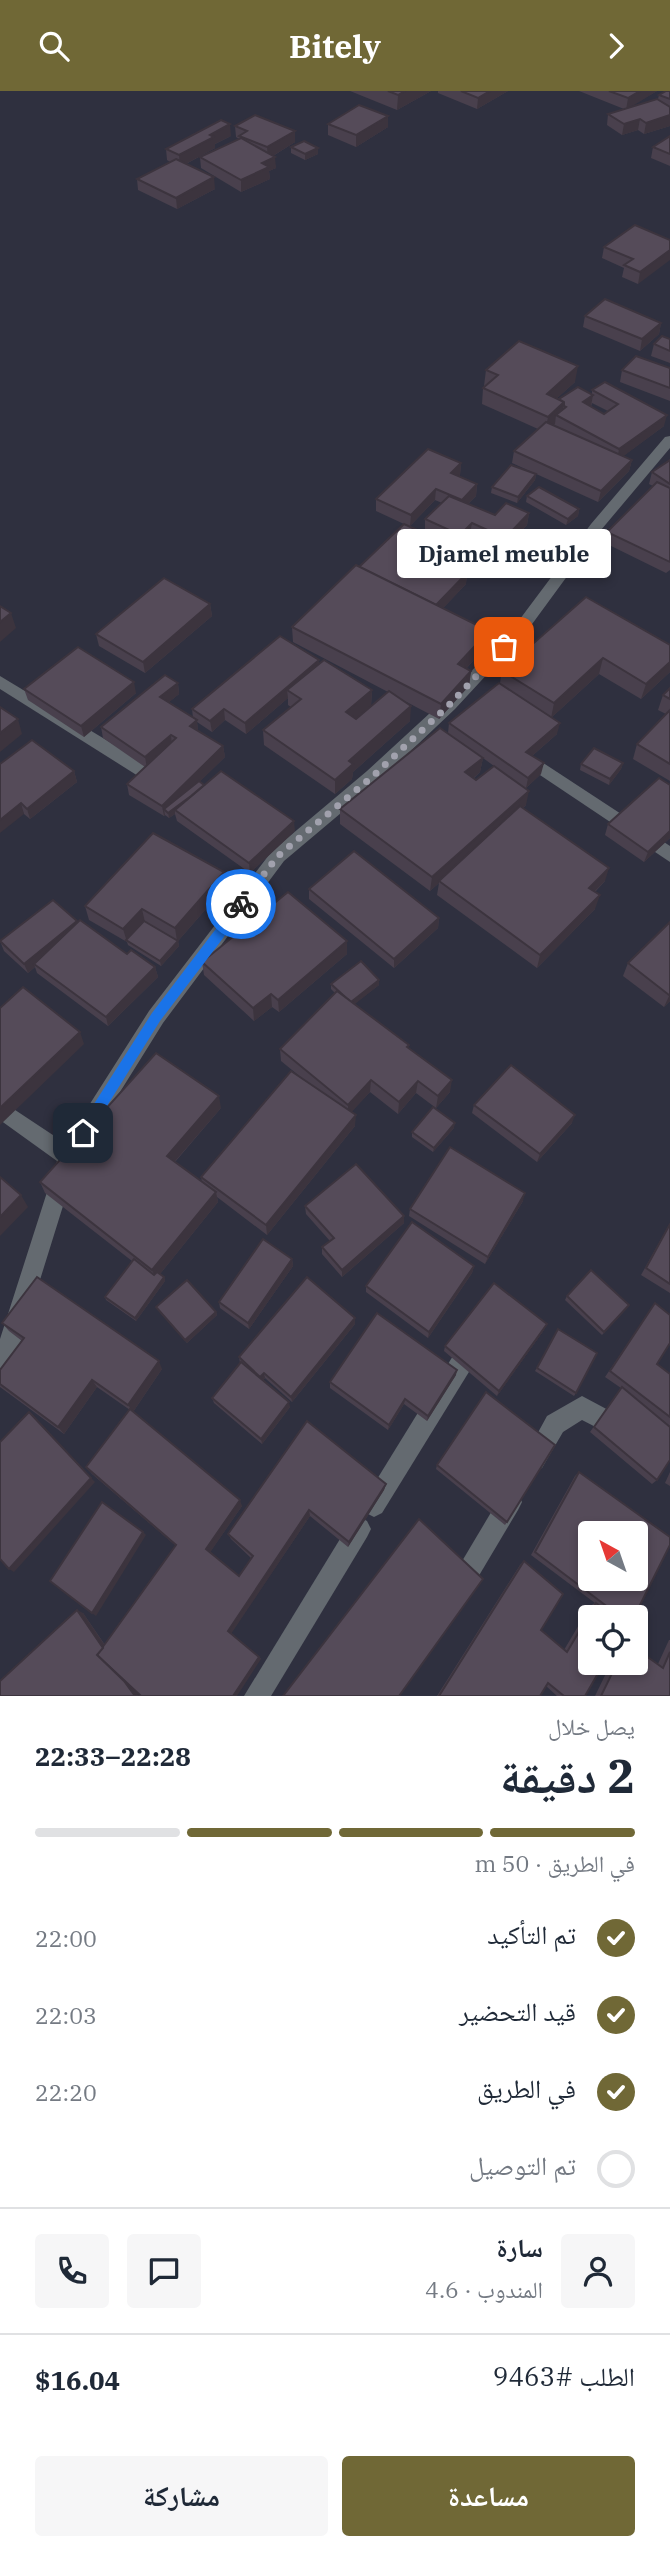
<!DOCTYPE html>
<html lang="ar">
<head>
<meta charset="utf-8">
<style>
	body { margin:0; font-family:"IBM Plex Serif","Noto Naskh Arabic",serif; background:#f6f6f7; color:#1f2937; direction:rtl; height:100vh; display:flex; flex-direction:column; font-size:26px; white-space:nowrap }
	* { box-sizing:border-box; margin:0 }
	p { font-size:23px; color:#747a83 }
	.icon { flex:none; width:38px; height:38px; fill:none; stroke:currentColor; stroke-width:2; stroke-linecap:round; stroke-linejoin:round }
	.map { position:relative; height:1605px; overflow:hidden; direction:ltr }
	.side { display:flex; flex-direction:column; background:#fff; flex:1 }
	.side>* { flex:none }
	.needle { width:46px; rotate:320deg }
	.buttons { position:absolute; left:578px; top:1430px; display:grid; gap:14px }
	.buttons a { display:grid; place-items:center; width:70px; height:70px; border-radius:7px; background:#fff; box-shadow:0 4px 10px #0003; font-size:35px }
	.pin { position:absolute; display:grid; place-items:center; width:60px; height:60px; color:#fff; margin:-30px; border-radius:14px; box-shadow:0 4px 10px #0006 }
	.courier { position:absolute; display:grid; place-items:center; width:70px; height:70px; margin:-35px; border:5px solid #1a73e8; border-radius:50%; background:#fff; color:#222; box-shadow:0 2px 9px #0007 }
	.bubble { position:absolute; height:49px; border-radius:7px; background:#fff; box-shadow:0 4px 10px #0003; font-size:23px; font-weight:700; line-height:49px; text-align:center; direction:rtl }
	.summary em { font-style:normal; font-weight:700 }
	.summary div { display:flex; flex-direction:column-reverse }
	.summary { display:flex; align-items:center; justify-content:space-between; height:119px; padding:0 35px }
	h1 { font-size:46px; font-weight:700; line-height:52px }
	.bar { display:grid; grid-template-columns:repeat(4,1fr); gap:10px 7px; align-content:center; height:84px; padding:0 35px }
	.bar i { height:9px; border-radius:5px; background:#e0e1e3 }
	.bar .selected { background:#706836 }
	.bar p { grid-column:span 4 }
	.line { display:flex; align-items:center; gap:18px; padding:0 35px; border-top:2px solid #e0e1e3 }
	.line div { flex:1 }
	.round { display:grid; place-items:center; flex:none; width:74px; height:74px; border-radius:7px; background:#f6f6f7 }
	ol { padding:0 35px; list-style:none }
	li { display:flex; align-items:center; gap:21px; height:77px }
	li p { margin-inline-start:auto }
	li .icon { padding:7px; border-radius:50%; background:#706836; color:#fff; stroke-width:4 }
	li:last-child { color:#747a83 }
	li i { width:38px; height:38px; border:4px solid #e0e1e3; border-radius:50% }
	.button { display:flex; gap:14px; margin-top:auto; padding:14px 35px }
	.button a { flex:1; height:80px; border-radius:7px; background:#706836; color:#fff; font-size:28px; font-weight:700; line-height:80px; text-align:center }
	.button a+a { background:#f6f6f7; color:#1f2937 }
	header { display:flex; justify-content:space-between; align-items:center; height:91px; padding:0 35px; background:#706836; color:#fff; font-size:32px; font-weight:700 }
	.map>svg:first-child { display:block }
</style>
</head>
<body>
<header><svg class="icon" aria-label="forward" viewBox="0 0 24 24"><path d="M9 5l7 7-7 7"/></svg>Bitely<svg class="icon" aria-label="search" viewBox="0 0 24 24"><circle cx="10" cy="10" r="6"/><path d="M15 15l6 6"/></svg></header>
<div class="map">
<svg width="670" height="1605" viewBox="0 0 670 1605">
	<rect width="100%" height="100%" fill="#2f303f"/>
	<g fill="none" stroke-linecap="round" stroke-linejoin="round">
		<!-- minor -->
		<g fill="#646a70" fill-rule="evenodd">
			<path d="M670,345V357L601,439L527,540L455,618L379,690L284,770L163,932L77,1070L11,1282L8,1290L0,1293V1248L57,1070L0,1029V1009L65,1052L149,920L272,760L367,680L443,610L517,532L591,433L665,346Z"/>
			<path d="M0,585L166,685L168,690L166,695H154L0,598Z"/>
			<path d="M525,660L670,755V771L519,670L517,666L519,662Z"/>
			<path d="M464,1257L472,1260L475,1268L472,1276L382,1422L374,1426L366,1422L362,1414L366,1406L456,1260Z"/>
			<path d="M582,1305L627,1329L630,1337L627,1345L619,1348L582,1329L563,1341L542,1377L534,1380L526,1377L523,1369L547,1325Z"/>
			<path d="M510,1399L518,1403L522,1411L518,1419L468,1503L460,1507L452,1503L448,1495L452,1487L502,1403Z"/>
			<path d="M359,1426L367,1430L371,1438L367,1446L271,1605H244L351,1430Z"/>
		</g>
	</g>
	<!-- wall -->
	<g fill="#49404d" fill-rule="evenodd">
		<path d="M350,0H431L397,19Z"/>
		<path d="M438,0H508L477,18L438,2Z"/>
		<path d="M579,0H657L629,16L658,8L659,4L670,0V35L644,43L638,39L622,44L607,34L608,23L624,18Z"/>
		<path d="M388,25V36L356,56L328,44V33Z"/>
		<path d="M235,35L295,51L273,65L276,77L269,80L270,88L241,101L201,77L200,66L239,48L236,46Z"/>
		<path d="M231,45L215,53V57L186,73L215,98L177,118L138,99L137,88L170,71L167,69L166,58Z"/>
		<path d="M670,45V75L651,67L653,56Z"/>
		<path d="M291,56L318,63L305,69L291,62Z"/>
		<path d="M670,149L638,193L622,186L624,177L602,167L604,156Z"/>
		<path d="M585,225L661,232L659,243L640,260L583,236Z"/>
		<path d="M670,248V272L651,265L654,253Z"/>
		<path d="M670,277V310L620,291L622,279Z"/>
		<path d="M486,279L575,291L557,307L559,308L592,303V299L664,335L623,365L632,369L629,380L598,411L512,372L514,360L538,338L482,313L483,297L485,295H484ZM592,312L608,320L604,323L591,316Z"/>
		<path d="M670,369V479L666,482L605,452L607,441L653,395L649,393L652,381Z"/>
		<path d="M461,372L460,384L459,385L477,393L476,405L468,413L495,424L529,422L527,434L504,459L470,443L459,456L425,440V428L442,412L435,409L410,435L451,467L446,472L467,482L466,493L443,517L486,555L466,578L471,580L469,595L439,628L397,606L410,630L353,681L352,688L335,703L264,654L263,639L291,616L288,614V607L246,643L225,629L212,641L197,631L198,640L223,655L225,666L199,691L204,694L295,740L250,782L177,730L175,723L169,727L165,724L164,725L129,704L127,693L145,676L103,647L101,636L178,592L179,603L169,611L193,627L192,618L319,573L372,599L371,615L388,601L293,551L292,536L359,476L404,433L376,420V408Z"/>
		<path d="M536,383L535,389L517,412L491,402L492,396Z"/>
		<path d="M527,405L579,418L578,425L566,434L526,411Z"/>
		<path d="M210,513L212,525L145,582L99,555L96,543Z"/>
		<path d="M670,554V581L641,608L599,583L552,626L557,643L532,665L541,683L526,697V714L523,717L605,790L595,801V818L537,877L437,804L439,792L430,800L340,733V718L448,642L449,632L500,592L502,580ZM483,667L494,675L476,689L474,687L480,681Z"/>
		<path d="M670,597V690L633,668L637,653L666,623L658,619L663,604Z"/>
		<path d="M24,598L136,602L84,646L28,609Z"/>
		<path d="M623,672L621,678L609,694L580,679L581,673Z"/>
		<path d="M0,673L74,680L77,691L30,728L24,723Z"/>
		<path d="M608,733L670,747L644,771L605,744Z"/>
		<path d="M224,781L226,795L178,850L179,855L161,875L128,854L127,851L89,829L85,815Z"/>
		<path d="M309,798L439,827L438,837L394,877L309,808Z"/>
		<path d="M77,830L127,863L155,876L158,886L108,935L37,882L35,876L28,882L4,860L0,850Z"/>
		<path d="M670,831V910L664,916L623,885L628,872Z"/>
		<path d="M347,863L279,921L272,916L254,930L204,884L202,871Z"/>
		<path d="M331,893L379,894L354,913L409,954L408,957L450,1001L436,1017L416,1002L398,1023L370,1001L351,1021L355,1035L267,1144L217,1106L218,1111L160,1183L164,1186L165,1190L136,1230L106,1209L105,1206L132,1170L45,1102L40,1091L221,1017L175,1071L202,1091L201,1086L303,988L281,970L280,958L335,902L331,898Z"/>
		<path d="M474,1014L572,1032L537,1071L472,1022Z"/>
		<path d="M454,1037L433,1061L412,1046V1041Z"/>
		<path d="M523,1110L485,1173L409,1125L410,1118Z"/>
		<path d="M305,1115L404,1132L342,1186L322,1163V1156L330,1150L306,1123Z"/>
		<path d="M670,1132V1202L641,1184Z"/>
		<path d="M292,1168L293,1175L249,1238L220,1217L219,1211Z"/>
		<path d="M474,1175L472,1182L428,1247L366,1201V1195Z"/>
		<path d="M567,1205L627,1217L602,1244L565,1209Z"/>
		<path d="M655,1212L657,1273L670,1283V1335L647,1318L657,1389L652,1393L590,1341L621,1297L605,1286Z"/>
		<path d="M156,1216L216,1221L217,1224L187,1252L158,1219Z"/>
		<path d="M2,1232L162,1278L133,1321L242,1415L210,1461L239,1485L251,1467L231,1448L228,1443L386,1393L384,1399L348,1456L310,1425L231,1542L261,1568L135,1599L0,1605L83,1522L105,1554L176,1455L92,1383L86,1376L130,1319L97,1296L64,1343L0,1296V1293L22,1250L9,1240Z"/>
		<path d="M355,1233L292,1311L265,1287L263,1290L290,1316L262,1353L214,1312L212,1307L240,1272L239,1266Z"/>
		<path d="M558,1238L576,1302L574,1305L535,1280Z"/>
		<path d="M544,1239L497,1305L444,1260L445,1255Z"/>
		<path d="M456,1284L427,1330L404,1313L388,1339L330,1297V1291Z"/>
		<path d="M437,1374L507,1431L505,1434L436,1378Z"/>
		<path d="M579,1381L634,1526H614L585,1605H557L546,1595L540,1605H437L520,1474L524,1470L541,1539L564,1559L590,1515L595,1512L531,1464L575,1385Z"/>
		<path d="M670,1381V1395L665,1392Z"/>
		<path d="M669,1549H670V1605H595L611,1572L658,1573Z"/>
	</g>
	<!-- shaded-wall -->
	<g fill="#3c343e">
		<path d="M405,0H431L397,19L398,4Z"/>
		<path d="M490,0H508L477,18L478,7Z"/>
		<path d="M640,0H657L626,19L628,7Z"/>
		<path d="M670,24V35L644,43L646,32Z"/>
		<path d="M388,25V36L356,56V44Z"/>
		<path d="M640,28L638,39L622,44L624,33Z"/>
		<path d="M230,33L231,45L215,53V57L180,76L179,64L210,44Z"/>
		<path d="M295,40V51L268,68L267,56Z"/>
		<path d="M318,57V63L305,69V63Z"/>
		<path d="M275,66L276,77L269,80L270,88L241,101V89L262,72Z"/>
		<path d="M214,86L215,98L177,118L176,107Z"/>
		<path d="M670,159V169L638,193L640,181Z"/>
		<path d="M661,232L659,243L640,260L642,248Z"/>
		<path d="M578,275L575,291L544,319L547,303Z"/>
		<path d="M593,304L591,315L581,323L583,311Z"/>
		<path d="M564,311L562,327L556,324L555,333L545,341L548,326Z"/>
		<path d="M667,324L664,335L617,370L619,358Z"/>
		<path d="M632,369L629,380L598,411L601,400Z"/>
		<path d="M461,372L460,384L450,394L451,382Z"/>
		<path d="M536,383L535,389L517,412L518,406Z"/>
		<path d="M477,393L476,405L461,420L462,409Z"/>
		<path d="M436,398L435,409L410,435L411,424Z"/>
		<path d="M579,418L578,425L566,434L568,428Z"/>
		<path d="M529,422L527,434L504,459L505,447Z"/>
		<path d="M472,432L470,443L459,456L460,444Z"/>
		<path d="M452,455L451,467L438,480L439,469Z"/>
		<path d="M467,482L466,493L435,526L436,514Z"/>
		<path d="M210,513L212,525L145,582L143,571Z"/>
		<path d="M11,522L16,537L0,551V531Z"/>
		<path d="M489,540L486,555L456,589L458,573Z"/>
		<path d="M603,567L599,583L551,627L554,612Z"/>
		<path d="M319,569V580L287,599L288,607L246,643L245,632Z"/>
		<path d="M670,571V581L641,608L646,593Z"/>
		<path d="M471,580L469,595L439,628L441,613Z"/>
		<path d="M134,591L136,602L84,646L81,635Z"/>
		<path d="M178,592L179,603L162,617L160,606Z"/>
		<path d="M372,599L371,615L346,636V621Z"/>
		<path d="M411,615L410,630L353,681L352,688L335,703V689L349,670Z"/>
		<path d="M224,618L225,629L212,641L210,630Z"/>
		<path d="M18,628L22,643L0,661V642Z"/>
		<path d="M197,629L198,640L190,635Z"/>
		<path d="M560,632L557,643L524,672L526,661Z"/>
		<path d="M171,644L172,655L147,677L145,666Z"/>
		<path d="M223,655L225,666L168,722L164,718L165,724L164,725L162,715Z"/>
		<path d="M483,667L480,681L463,696L465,681Z"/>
		<path d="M544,672L541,683L526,697L528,687Z"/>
		<path d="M623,672L621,678L609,694L610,688Z"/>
		<path d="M74,680L77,691L30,728L27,718Z"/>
		<path d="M205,695L175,719V723L169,727L168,722Z"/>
		<path d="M529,700L526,714L440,791L439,790V792L430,800L432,786Z"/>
		<path d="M21,712L24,723L0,742V729Z"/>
		<path d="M294,730L295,740L250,782L249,772Z"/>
		<path d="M670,740V747L644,771L648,761Z"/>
		<path d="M609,777L605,790L585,810L589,797Z"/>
		<path d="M224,781L226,795L178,850L179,855L161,875L160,870L177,850L175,837Z"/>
		<path d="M600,804L595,818L537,877L540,864Z"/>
		<path d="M142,818L145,831L126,849L127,851L123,838Z"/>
		<path d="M439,827L438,837L394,877V868Z"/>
		<path d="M77,830L80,840L34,873L35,876L28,882L24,873Z"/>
		<path d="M347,850V863L279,921L278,909Z"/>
		<path d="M155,876L158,886L108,935L106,926Z"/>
		<path d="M379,889V894L350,917V912Z"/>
		<path d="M271,903L272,916L254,930L253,917Z"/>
		<path d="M670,903V910L664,916Z"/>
		<path d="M80,941L84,953L0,1034V1017Z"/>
		<path d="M371,989L370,1001L348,1025V1014Z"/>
		<path d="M452,989L450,1001L436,1017L438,1005Z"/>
		<path d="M418,990L416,1002L398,1023L399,1011Z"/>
		<path d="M219,1005L221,1017L170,1076L167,1065Z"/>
		<path d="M356,1024L355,1035L267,1144L266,1134Z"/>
		<path d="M575,1024L572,1032L537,1071L540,1063Z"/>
		<path d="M455,1032L454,1037L433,1061L434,1057Z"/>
		<path d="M216,1101L218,1111L156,1188L152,1179Z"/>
		<path d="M525,1102L523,1110L485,1173L488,1166Z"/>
		<path d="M21,1104L28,1116L0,1145V1126Z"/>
		<path d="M404,1125V1132L342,1186V1179Z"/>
		<path d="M292,1168L293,1175L249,1238L248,1232Z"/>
		<path d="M474,1175L472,1182L428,1247L429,1241Z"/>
		<path d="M164,1186L165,1190L136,1230L135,1227Z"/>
		<path d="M216,1221L217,1224L187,1252L185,1249Z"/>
		<path d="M355,1227V1233L292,1311L291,1306Z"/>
		<path d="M547,1233L544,1239L497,1305L499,1300Z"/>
		<path d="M159,1270L162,1278L133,1321L128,1314Z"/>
		<path d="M457,1279L456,1284L427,1330L428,1325Z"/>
		<path d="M264,1282L265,1287L262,1291L260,1286Z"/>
		<path d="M92,1289L97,1296L64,1343L58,1336Z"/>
		<path d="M405,1308L404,1313L388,1339L389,1334Z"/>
		<path d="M289,1311L290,1316L262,1353L261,1348Z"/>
		<path d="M91,1387L95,1391L14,1481L9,1478Z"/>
		<path d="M386,1393L384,1399L348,1456L349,1451Z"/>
		<path d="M240,1409L242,1415L209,1463L206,1458Z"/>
		<path d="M309,1419L310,1425L231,1543L228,1540Z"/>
		<path d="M143,1441L146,1444L96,1525L92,1522Z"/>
		<path d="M77,1519L83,1522L139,1605H135Z"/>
		<path d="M259,1566L261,1568L237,1605H233Z"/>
	</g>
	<!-- building -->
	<g fill="#554b59" stroke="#3c343e" stroke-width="2" fill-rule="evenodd">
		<path d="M388,0H405L398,4Z"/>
		<path d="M461,0H490L478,7Z"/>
		<path d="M609,0H640L628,7Z"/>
		<path d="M666,0H670V8L659,4Z"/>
		<path d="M657,8L670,16V24L646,32L640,28L624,33L608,23Z"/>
		<path d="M359,14L388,25L356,44L328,33Z"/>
		<path d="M255,24L295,40L267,56L239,45L247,40L235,35Z"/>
		<path d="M221,29L230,33L210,44L214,46L179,64L166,58Z"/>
		<path d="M670,45V63L653,56Z"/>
		<path d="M241,47L275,66L262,72L269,76L241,89L200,66Z"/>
		<path d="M304,50L318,57L305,63L291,56Z"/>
		<path d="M176,68L214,86L176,107L137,88Z"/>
		<path d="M635,134L670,149V159L640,181L624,174L633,168L604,156Z"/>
		<path d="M605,208L661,232L642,248L585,225Z"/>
		<path d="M662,245L670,248V260L654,253Z"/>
		<path d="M519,250L578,275L547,303L564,311L548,326L483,297L498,284L486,279Z"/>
		<path d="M636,265L670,277V297L622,279Z"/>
		<path d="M605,291L667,324L619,358L556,324L566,316L564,315V311L559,308L578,296L593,304L583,311L604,323L618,313L592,299Z"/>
		<path d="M546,331L632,369L601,400L514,360Z"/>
		<path d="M428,358L461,372L451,382L477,393L462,409L436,398L411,424L376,408Z"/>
		<path d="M670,369V393L652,381Z"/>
		<path d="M511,374L536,383L518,406L492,396Z"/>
		<path d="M657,391L670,397V471L607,441Z"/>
		<path d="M539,396L579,418L568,428L527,405Z"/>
		<path d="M449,405L495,424L506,412L529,422L505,447L472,432L460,444L425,428Z"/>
		<path d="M404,433L452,455L439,469L467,482L436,514L359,476Z"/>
		<path d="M356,474L489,540L458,573L471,580L441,613L292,536Z"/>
		<path d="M164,487L210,513L143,571L96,543Z"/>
		<path d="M586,506L670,554V571L646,593L603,567L554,612L502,580Z"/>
		<path d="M0,515L11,522L0,531Z"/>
		<path d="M280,545L319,569L245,632L224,618L210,630L192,618Z"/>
		<path d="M78,556L134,591L81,635L24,598Z"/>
		<path d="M324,569L372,599L346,621L356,628L389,600L411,615L349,670L353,673L335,689L263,639L301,608L287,599Z"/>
		<path d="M165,584L178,592L160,606L197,629L190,635L223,655L162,715L127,693L176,647L171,644L145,666L101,636Z"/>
		<path d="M499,592L560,632L526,661L544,672L528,687L449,632Z"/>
		<path d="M670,597V608L663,604Z"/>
		<path d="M0,616L18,628L0,642Z"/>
		<path d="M670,619V673L637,653Z"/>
		<path d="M440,637L483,667L465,681L476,689L494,675L529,700L432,786L340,718Z"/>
		<path d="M32,649L74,680L27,718L21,712L0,729V673Z"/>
		<path d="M594,657L623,672L610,688L581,673Z"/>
		<path d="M221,680L294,730L249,772L175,719Z"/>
		<path d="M659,687L670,694V740L648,761L608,733Z"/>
		<path d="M199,690L204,694L191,705L168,722L164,718Z"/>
		<path d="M520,715L609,777L589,797L600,804L540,864L439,790Z"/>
		<path d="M153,742L224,781L175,837L142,818L123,838L85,815Z"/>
		<path d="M354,760L439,827L394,868L309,798Z"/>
		<path d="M288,801L347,850L278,909L271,903L253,917L202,871Z"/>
		<path d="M53,809L77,830L24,873L0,850Z"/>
		<path d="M80,829L127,863L131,859L155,876L106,926L34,873Z"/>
		<path d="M144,830L178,850L160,870L126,849Z"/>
		<path d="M670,831V903L669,904L628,872Z"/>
		<path d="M361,870L379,889L351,911L343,904L331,893Z"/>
		<path d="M23,896L80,941L0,1017V917Z"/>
		<path d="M337,900L409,954L407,956L452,989L438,1005L418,990L399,1011L371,989L348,1014L280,958Z"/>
		<path d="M156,962L219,1005L167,1065L216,1101L152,1179L40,1091Z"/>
		<path d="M511,974L575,1024L540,1063L474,1014Z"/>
		<path d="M291,980L356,1024L266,1134L201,1086Z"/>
		<path d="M433,1016L455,1032L434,1057L412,1041Z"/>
		<path d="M450,1056L525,1102L488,1166L410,1118Z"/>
		<path d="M356,1073L404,1125L342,1179L322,1156L334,1147L305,1115Z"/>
		<path d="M0,1086L21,1104L0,1126Z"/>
		<path d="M412,1131L474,1175L429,1241L366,1195Z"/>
		<path d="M670,1133V1193L646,1177Z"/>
		<path d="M263,1148L292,1168L248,1232L219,1211Z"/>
		<path d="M134,1168L154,1184L157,1181L164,1186L135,1227L105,1206Z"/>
		<path d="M591,1179L629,1214L604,1241L567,1205Z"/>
		<path d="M37,1186L159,1270L128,1314L92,1289L58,1336L0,1293V1279L24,1247L2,1232Z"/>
		<path d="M307,1186L355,1227L291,1306L264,1282L260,1286L239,1266Z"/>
		<path d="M187,1189L216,1221L185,1249L156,1216Z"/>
		<path d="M494,1192L547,1233L499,1300L445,1255Z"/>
		<path d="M655,1212L670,1224V1252L657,1273L670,1283V1326L610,1280Z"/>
		<path d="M377,1222L457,1279L428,1325L405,1308L389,1334L330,1291Z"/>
		<path d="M558,1238L597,1262L576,1302L537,1277Z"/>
		<path d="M241,1271L289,1311L261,1348L212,1307Z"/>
		<path d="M622,1296L670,1336V1369L657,1389L594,1336Z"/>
		<path d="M486,1301L555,1354L507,1431L437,1374Z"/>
		<path d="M130,1318L240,1409L206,1458L239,1485L253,1465L228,1443L307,1330L386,1393L349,1451L309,1419L228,1540L259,1566L233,1605H141L97,1564L176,1454L86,1376Z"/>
		<path d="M29,1321L91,1387L9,1478L0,1468V1351Z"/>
		<path d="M579,1381L670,1446V1454L634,1526H621L535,1461ZM590,1442H635V1488H590Z"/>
		<path d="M102,1411L143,1441L92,1522L50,1490Z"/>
		<path d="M419,1428L483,1488L399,1605H283Z"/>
		<path d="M524,1470L563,1503L541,1539L567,1561L596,1512L613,1526H590V1572H604L585,1605H564L548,1592L540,1605H439Z"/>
		<path d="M77,1519L103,1557L97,1564L124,1590L135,1605H0V1590Z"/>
		<path d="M635,1557L663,1577L670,1561V1605H601L617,1572H635Z"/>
	</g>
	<!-- route -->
	<path fill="#1a73e8" d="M241,809L246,810V817L160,930L87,1047H78V1038L152,922L237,810Z"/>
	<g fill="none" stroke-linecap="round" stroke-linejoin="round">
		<!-- done -->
		<path stroke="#a1a1ad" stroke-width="7" stroke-dasharray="0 12.6" d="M241,813L278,765L373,685L449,614L504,556"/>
	</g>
</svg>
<div class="buttons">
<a><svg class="needle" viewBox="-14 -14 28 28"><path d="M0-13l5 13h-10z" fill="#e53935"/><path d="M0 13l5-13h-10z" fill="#747a83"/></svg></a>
<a><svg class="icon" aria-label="locate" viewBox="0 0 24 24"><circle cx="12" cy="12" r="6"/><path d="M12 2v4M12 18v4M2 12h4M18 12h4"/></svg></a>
</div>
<div class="pin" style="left:504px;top:556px;background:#ea580c"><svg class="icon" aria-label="bag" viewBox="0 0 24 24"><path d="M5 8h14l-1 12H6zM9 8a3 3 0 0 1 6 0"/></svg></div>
<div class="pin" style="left:83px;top:1042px;background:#1f2937"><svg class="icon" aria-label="home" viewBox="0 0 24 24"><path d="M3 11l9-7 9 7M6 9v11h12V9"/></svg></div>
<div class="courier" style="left:241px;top:813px"><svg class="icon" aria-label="bike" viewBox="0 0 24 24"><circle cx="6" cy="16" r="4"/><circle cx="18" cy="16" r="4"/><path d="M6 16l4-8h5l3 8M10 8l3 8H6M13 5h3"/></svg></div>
<div class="bubble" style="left:397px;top:438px;width:214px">Djamel meuble</div>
</div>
<section class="side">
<div class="summary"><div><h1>2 دقيقة</h1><p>يصل خلال</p></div><em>22:28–22:33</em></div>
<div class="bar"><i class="selected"></i><i class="selected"></i><i class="selected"></i><i></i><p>في الطريق · 50 m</p></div>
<ol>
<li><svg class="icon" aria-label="check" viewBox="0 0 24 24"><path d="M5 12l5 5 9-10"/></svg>تم التأكيد<p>22:00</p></li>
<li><svg class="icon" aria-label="check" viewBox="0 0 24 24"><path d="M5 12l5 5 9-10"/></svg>قيد التحضير<p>22:03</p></li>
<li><svg class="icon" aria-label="check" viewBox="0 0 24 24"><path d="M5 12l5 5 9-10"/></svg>في الطريق<p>22:20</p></li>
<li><i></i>تم التوصيل</li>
</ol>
<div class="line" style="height:126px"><a class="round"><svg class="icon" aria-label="person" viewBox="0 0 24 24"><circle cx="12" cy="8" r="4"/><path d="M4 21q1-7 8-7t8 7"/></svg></a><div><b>سارة</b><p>المندوب · 4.6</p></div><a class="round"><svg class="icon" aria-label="chat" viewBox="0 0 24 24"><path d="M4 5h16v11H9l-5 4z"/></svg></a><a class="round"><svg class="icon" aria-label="phone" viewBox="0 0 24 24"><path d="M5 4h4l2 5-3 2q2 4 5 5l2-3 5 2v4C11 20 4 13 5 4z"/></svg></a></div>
<div class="line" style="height:91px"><div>الطلب #9463</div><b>$16.04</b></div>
<div class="button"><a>مساعدة</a><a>مشاركة</a></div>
</section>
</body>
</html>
